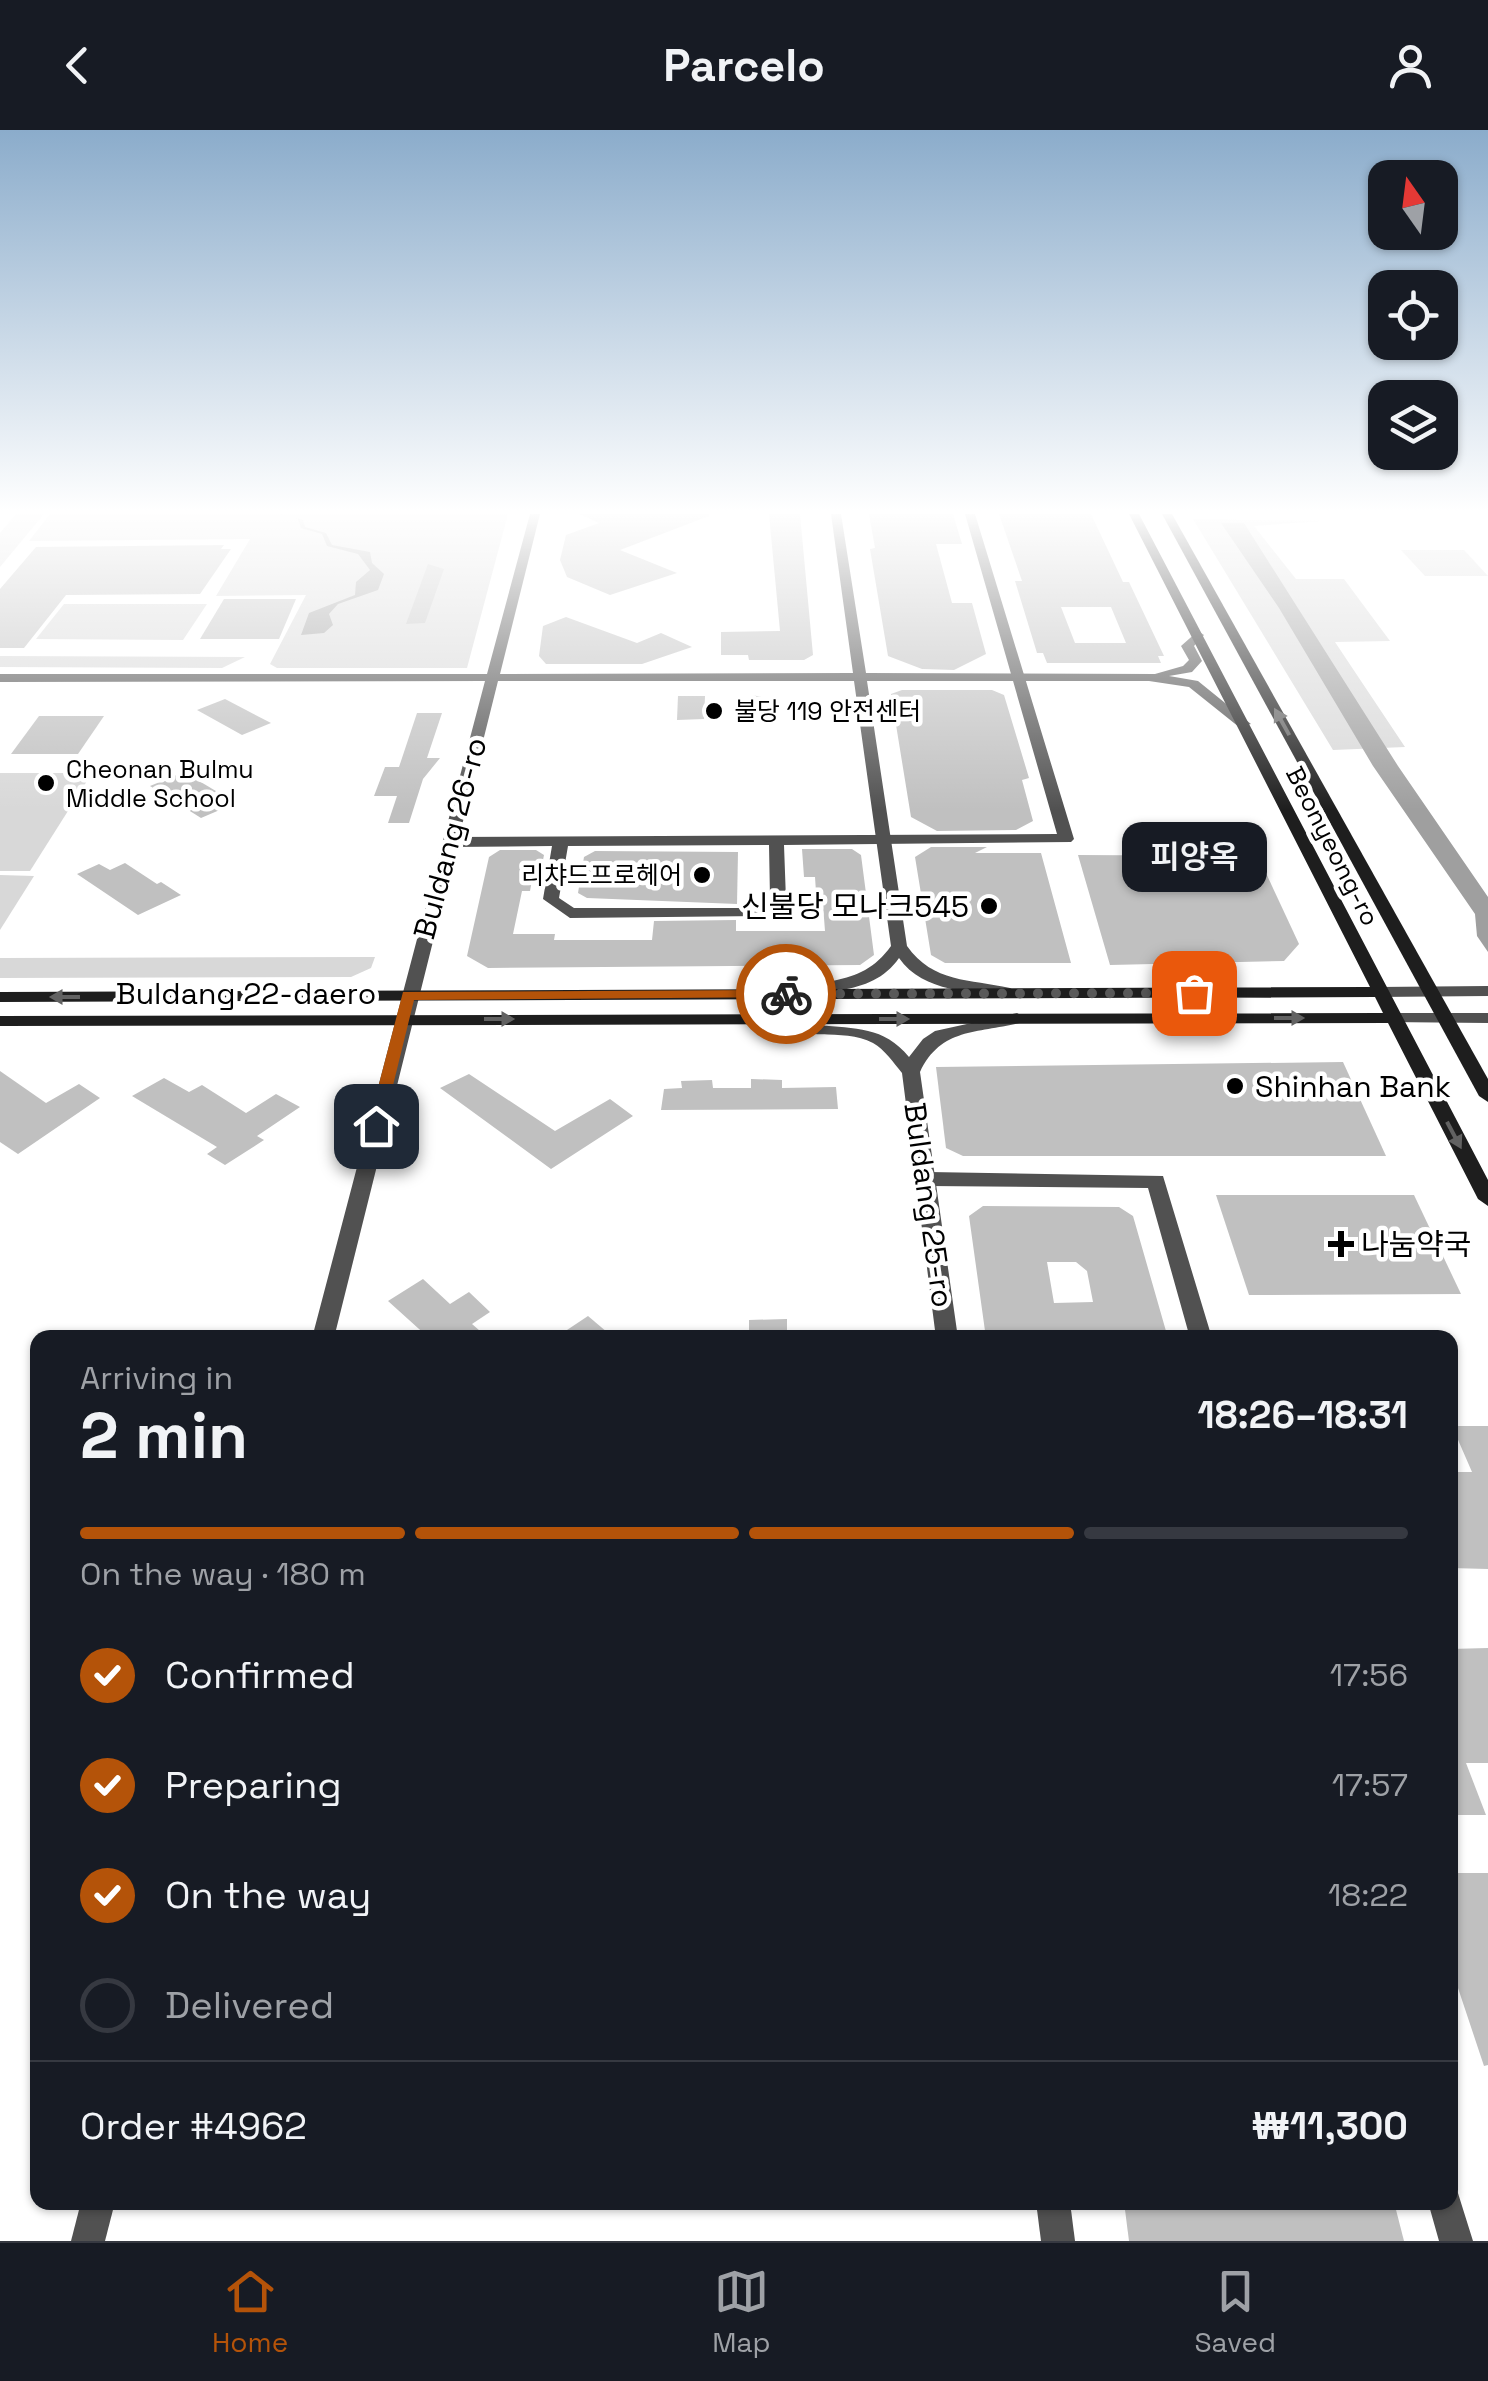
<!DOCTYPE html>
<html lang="en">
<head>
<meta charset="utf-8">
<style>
	body { margin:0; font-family:"Space Grotesk","Noto Sans KR",sans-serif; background:#20242c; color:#f1f3f6; height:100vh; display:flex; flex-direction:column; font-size:38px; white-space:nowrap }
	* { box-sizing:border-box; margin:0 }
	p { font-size:32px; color:#9ea1a6 }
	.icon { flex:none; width:55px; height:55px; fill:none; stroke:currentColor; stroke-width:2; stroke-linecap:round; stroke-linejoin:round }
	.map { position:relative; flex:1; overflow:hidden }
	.side { position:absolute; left:30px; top:1200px; width:1428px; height:880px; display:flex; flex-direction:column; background:#171b24; border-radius:20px; box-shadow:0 2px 8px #0004 }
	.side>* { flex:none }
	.needle { width:65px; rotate:346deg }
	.buttons { position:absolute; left:1368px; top:30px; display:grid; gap:20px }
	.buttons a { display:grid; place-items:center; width:90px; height:90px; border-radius:20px; background:#171b24; box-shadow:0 2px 8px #0004; font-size:50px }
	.pin { position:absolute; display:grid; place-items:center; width:85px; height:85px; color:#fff; margin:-42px; border-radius:20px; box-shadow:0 5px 15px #0006 }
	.courier { position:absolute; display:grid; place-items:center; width:100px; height:100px; margin:-50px; border:8px solid #b45309; border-radius:50%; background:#fff; color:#222; box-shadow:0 2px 12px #0007 }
	.bubble { position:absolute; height:70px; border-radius:20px; background:#171b24; box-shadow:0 2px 8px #0004; font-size:32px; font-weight:600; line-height:70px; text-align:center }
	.overview em { font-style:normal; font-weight:600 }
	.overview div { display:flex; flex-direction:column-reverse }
	.overview { display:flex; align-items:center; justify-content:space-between; height:170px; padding:0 50px }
	h1 { font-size:65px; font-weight:600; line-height:75px }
	.bar { display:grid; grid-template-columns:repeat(4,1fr); gap:15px 10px; align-content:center; height:120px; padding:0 50px }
	.bar i { height:12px; border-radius:8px; background:#363941 }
	.bar .selected { background:#b45309 }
	.bar p { grid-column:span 4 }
	.line { display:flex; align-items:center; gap:25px; padding:0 50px; border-top:2px solid #363941 }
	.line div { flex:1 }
	ol { padding:0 50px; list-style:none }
	li { display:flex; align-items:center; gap:30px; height:110px }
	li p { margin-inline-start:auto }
	li .icon { padding:10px; border-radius:50%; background:#b45309; color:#fff; stroke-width:4 }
	li:last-child { color:#9ea1a6 }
	li i { width:55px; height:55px; border:5px solid #363941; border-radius:50% }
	header { display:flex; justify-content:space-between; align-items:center; height:130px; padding:0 50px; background:#171b24; font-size:45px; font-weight:600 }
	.tab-bar { display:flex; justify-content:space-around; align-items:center; height:140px; border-top:2px solid #363941; background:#171b24; font-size:28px; color:#9ea1a6 }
	.tab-bar a { display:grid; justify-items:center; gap:5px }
	.tab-bar .selected { color:#b45309 }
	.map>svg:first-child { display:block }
</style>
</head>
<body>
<header><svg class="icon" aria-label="back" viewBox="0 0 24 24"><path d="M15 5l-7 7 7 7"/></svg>Parcelo<svg class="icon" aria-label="person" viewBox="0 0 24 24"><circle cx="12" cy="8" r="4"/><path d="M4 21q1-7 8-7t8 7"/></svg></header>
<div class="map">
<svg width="1488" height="2111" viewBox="0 0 1488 2111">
	<rect width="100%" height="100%" fill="#fff"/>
	<!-- green -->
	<g fill="#d8d8d8">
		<path d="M16,384H44L0,437V403Z"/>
		<path d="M50,384H508L467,538H277L270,534L306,465L216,466L250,409L29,411Z"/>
		<path d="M1193,389L1322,391L1254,396L1296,449H1344L1390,511L1335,512L1405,617L1333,620Z"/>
		<path d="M1401,420H1464L1488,446H1425Z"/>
		<path d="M64,474H207L183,510L36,509Z"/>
		<path d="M0,526L245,527L222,538L0,537Z"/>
		<path d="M0,643H92L30,741H0Z"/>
		<path d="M0,745L34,746L0,800Z"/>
		<path d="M375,827L371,838L351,847L0,848V828Z"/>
	</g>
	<!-- water -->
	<g fill="#9f9f9f">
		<path d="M279,384L303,390L305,397L326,403L332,415L370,422L372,433L384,444L378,460L338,474L329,484L333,495L324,503L301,505L309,483L355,465L356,452L370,440L358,424L327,416L322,404L301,398L298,389Z"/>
		<path d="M1221,393H1244L1398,636L1488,767V822L1477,806L1475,784L1373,636L1279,478Z"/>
	</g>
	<!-- building -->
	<g fill="#c0c0c0" fill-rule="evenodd">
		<path d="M580,384H709V386L620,420L677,443L610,465L567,447L560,430L566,405L599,393Z"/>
		<path d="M769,384H800L813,525L804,530H749L748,525H721V502L780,501Z"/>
		<path d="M869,384H953L962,414H936L952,473H972L986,524L954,540L922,539L888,526L870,419L875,418Z"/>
		<path d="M999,384H1091L1123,452H1129L1164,526H1158L1161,533H1047L1043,523H1037L1015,451H1022ZM1061,477H1111L1126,513H1075Z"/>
		<path d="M224,415L221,419H231L200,464L66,465L24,518H0V459L36,417Z"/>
		<path d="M428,434L444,439L425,493L406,494Z"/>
		<path d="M224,469H296L279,509H200Z"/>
		<path d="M566,487L637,513L661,503L692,517L642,534H546L539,526L543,496Z"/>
		<path d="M902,560H992L1004,565L1029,648L1022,650L1033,691L1016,700L937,701L911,687L891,564Z"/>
		<path d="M752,565L780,571L773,589H753Z"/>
		<path d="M678,566H705L704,589L677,590Z"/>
		<path d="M225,569L271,593L242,605L197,580Z"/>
		<path d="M417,583H442L427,628H440L423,649L409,693H388L397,666H374L385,637H399Z"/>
		<path d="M39,586H104L78,624H11Z"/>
		<path d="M184,642L236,673L201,688L150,656Z"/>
		<path d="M931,717H987L975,723H1041L1071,833H945L931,825L915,727Z"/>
		<path d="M802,719H852L861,725L874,825L860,835L488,838L467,826L489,727L500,720H536L544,725L540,745H533L530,761H522L513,804H555L554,810H652L654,791L736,790V801H825L822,762H816L815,747H804Z"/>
		<path d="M595,721L738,722L737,774L587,768L578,763L584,727Z"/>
		<path d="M1078,725L1258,726L1299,814L1284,831L1110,835Z"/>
		<path d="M125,733L157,754L161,752L181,765L138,785L77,744L99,734L110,740Z"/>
		<path d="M1343,932L1386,1026H963L946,1018L936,937Z"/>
		<path d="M0,941L46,973L79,954L100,968L18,1024L0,1012Z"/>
		<path d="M469,944L555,1001L610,969L633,986L551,1039L440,958Z"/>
		<path d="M164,948L189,962L202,955L246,983L276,964L300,977L257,1006L264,1010L225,1035L207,1024L217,1017L132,966Z"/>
		<path d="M751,949L782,950V958L836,957L838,979L661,980L664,959L682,958L681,951L712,950L713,958H751Z"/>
		<path d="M1216,1065H1414L1461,1164L1249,1165Z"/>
		<path d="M983,1076L1119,1077L1133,1086L1168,1208H986L969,1086ZM1047,1132H1076L1087,1141L1093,1172L1054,1173Z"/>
		<path d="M423,1149L450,1174L469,1162L490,1182L472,1194L488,1208H429L388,1171Z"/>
		<path d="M588,1186L614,1208H555Z"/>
		<path d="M787,1189V1208H749V1190Z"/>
		<path d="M1452,1296H1488V1439L1450,1438V1342H1472Z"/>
		<path d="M1488,1518V1633H1466L1486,1685H1450V1519Z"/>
		<path d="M1450,1743H1488V1935L1484,1936L1450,1834Z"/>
		<path d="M1124,2072H1394L1404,2111H1129Z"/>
	</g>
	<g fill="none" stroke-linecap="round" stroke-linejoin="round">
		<!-- minor -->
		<g fill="#515151" fill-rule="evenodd">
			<path d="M965,384H975L1074,709L1071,712L784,715L786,770L762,786L570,788L543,769L552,716L450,717L442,712L450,707L1057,704ZM769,715L770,768L753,778H574L559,768L568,716Z"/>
			<path d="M929,1042L1163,1046L1212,1208H1190L1148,1058L929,1056L919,1049Z"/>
			<path d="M1450,2057L1457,2060L1473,2111H1439L1428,2072H1450Z"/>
		</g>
		<!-- tertiary -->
		<g fill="#515151" fill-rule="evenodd">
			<path d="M530,384H540L500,544L853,543L831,384H841L866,543L1155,544L1183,536L1189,530L1181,516L1198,501L1204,505L1194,516L1202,531L1192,542L1169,546L1198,551L1251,594L1239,597L1189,557L1149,551H867L907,816C933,853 970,849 1010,858L1019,863L1010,868C972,860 924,864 899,828C871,869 815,859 773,869L767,868L764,864L767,860C814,849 860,860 891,816L854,551H498L334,1208H312L485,551L0,552V544H487Z"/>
			<path d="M1488,856V866L1378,867L1369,862L1378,857Z"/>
			<path d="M1017,883L1026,888L1023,892C980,904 942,896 920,942L958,1208H936L902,943C893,932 885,920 873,913C842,896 800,915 770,889L779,884C793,887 805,894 819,895C855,899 884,896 909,927L923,909L935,901Z"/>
			<path d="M1392,883H1488V893L1386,892L1383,888L1386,884Z"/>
			<path d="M81,2072H115L105,2111H71Z"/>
			<path d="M1036,2072H1070L1075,2111H1041Z"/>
		</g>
		<!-- secondary -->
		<g fill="#1e1e1e" fill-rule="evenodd">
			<path d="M1129,384H1139L1488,1050V1076L1478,1069L1388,893L0,896V886L1383,883L1375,867L0,872V862L1370,857Z"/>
			<path d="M1162,384H1172L1488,949V972L1479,966Z"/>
		</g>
	</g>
	<!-- one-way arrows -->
	<defs><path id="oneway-solid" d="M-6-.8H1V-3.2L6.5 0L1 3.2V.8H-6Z" transform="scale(2.5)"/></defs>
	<g fill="#626262">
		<use href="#oneway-solid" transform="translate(1282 592) rotate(-119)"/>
		<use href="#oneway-solid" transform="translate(65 867) rotate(180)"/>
		<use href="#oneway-solid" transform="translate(1289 888)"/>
		<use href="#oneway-solid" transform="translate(499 889)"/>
		<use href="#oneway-solid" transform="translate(894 889)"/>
		<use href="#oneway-solid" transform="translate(1454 1005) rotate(62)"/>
	</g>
	<!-- sky -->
	<linearGradient id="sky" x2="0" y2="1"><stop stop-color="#8baccb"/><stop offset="0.56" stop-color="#fff"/><stop offset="1" stop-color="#fff" stop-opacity="0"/></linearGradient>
	<rect width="1488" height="680" fill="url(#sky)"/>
	<!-- route -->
	<path fill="#b45309" d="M786,860L791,867L414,870L383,996L376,1001L368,996L403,862Z"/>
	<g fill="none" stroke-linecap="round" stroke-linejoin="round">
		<!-- done -->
		<path stroke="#595959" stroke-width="10" stroke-dasharray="0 18" d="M786,864L1194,863"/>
	</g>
	<!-- markers -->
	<g fill="#000" stroke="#fff" stroke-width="4">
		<circle cx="714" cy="581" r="10"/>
		<circle cx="46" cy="653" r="10"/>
		<circle cx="702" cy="745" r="10"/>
		<circle cx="989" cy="776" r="10"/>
		<circle cx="1235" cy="956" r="10"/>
		<path d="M1336 1099h10v10h10v10h-10v10h-10v-10h-10v-10h10z"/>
	</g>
	<g text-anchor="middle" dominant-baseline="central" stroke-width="9" stroke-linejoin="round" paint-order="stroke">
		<!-- far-poi labels -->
		<g font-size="25" fill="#000" stroke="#fff" text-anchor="start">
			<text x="734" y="581">불당 119 안전센터</text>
			<text x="66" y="639">Cheonan Bulmu<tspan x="66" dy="29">Middle School</tspan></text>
			<text x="682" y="745" text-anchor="end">리챠드프로헤어</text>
		</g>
		<!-- far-street labels -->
		<g font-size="25" fill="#000" stroke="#fff">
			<text transform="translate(1333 716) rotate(63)">Beonyeong-ro</text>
		</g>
		<!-- street labels -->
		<g font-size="30" fill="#000" stroke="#fff">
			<text transform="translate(450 708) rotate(-75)">Buldang 26-ro</text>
			<text x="246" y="863">Buldang 22-daero</text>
			<text transform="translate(929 1075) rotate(82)">Buldang 25-ro</text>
		</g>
		<!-- poi labels -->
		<g font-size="30" fill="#000" stroke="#fff" text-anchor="start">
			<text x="969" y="776" text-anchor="end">신불당 모나크545</text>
			<text x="1255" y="956">Shinhan Bank</text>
			<text x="1361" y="1114">나눔약국</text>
		</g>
	</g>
</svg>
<div class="buttons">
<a><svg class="needle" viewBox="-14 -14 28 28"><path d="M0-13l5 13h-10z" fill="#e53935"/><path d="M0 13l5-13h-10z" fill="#9ea1a6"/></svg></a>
<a><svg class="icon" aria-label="locate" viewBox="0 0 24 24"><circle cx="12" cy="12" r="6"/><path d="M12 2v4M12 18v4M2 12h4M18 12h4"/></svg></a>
<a><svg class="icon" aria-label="layers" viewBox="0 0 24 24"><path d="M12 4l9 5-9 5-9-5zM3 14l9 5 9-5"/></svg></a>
</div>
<div class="pin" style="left:1194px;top:863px;background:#ea580c"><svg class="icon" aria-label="bag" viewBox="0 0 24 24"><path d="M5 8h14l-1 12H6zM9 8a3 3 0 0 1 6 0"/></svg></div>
<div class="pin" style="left:376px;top:996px;background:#1f2937"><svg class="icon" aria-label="home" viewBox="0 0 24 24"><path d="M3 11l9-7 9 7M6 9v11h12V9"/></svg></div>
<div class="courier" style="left:786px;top:864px"><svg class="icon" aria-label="bike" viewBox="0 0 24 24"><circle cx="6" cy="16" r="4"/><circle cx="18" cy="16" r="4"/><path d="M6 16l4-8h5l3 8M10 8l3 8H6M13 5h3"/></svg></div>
<div class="bubble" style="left:1122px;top:692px;width:145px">피양옥</div>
<section class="side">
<div class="overview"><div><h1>2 min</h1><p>Arriving in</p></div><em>18:26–18:31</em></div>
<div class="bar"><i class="selected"></i><i class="selected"></i><i class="selected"></i><i></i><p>On the way · 180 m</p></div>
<ol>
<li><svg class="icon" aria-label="check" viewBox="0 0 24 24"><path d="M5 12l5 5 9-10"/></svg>Confirmed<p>17:56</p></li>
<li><svg class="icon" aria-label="check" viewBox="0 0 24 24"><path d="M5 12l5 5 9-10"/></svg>Preparing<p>17:57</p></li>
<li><svg class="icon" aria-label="check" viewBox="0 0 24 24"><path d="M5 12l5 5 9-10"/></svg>On the way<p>18:22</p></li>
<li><i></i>Delivered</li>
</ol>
<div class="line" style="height:130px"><div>Order #4962</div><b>₩11,300</b></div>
</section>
</div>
<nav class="tab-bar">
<a class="selected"><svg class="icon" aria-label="home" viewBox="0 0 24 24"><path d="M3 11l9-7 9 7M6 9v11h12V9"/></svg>Home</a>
<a><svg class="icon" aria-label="map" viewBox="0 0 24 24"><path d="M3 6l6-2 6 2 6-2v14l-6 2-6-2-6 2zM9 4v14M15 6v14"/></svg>Map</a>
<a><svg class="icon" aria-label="saved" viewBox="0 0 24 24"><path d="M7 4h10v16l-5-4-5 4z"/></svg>Saved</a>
</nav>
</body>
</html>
